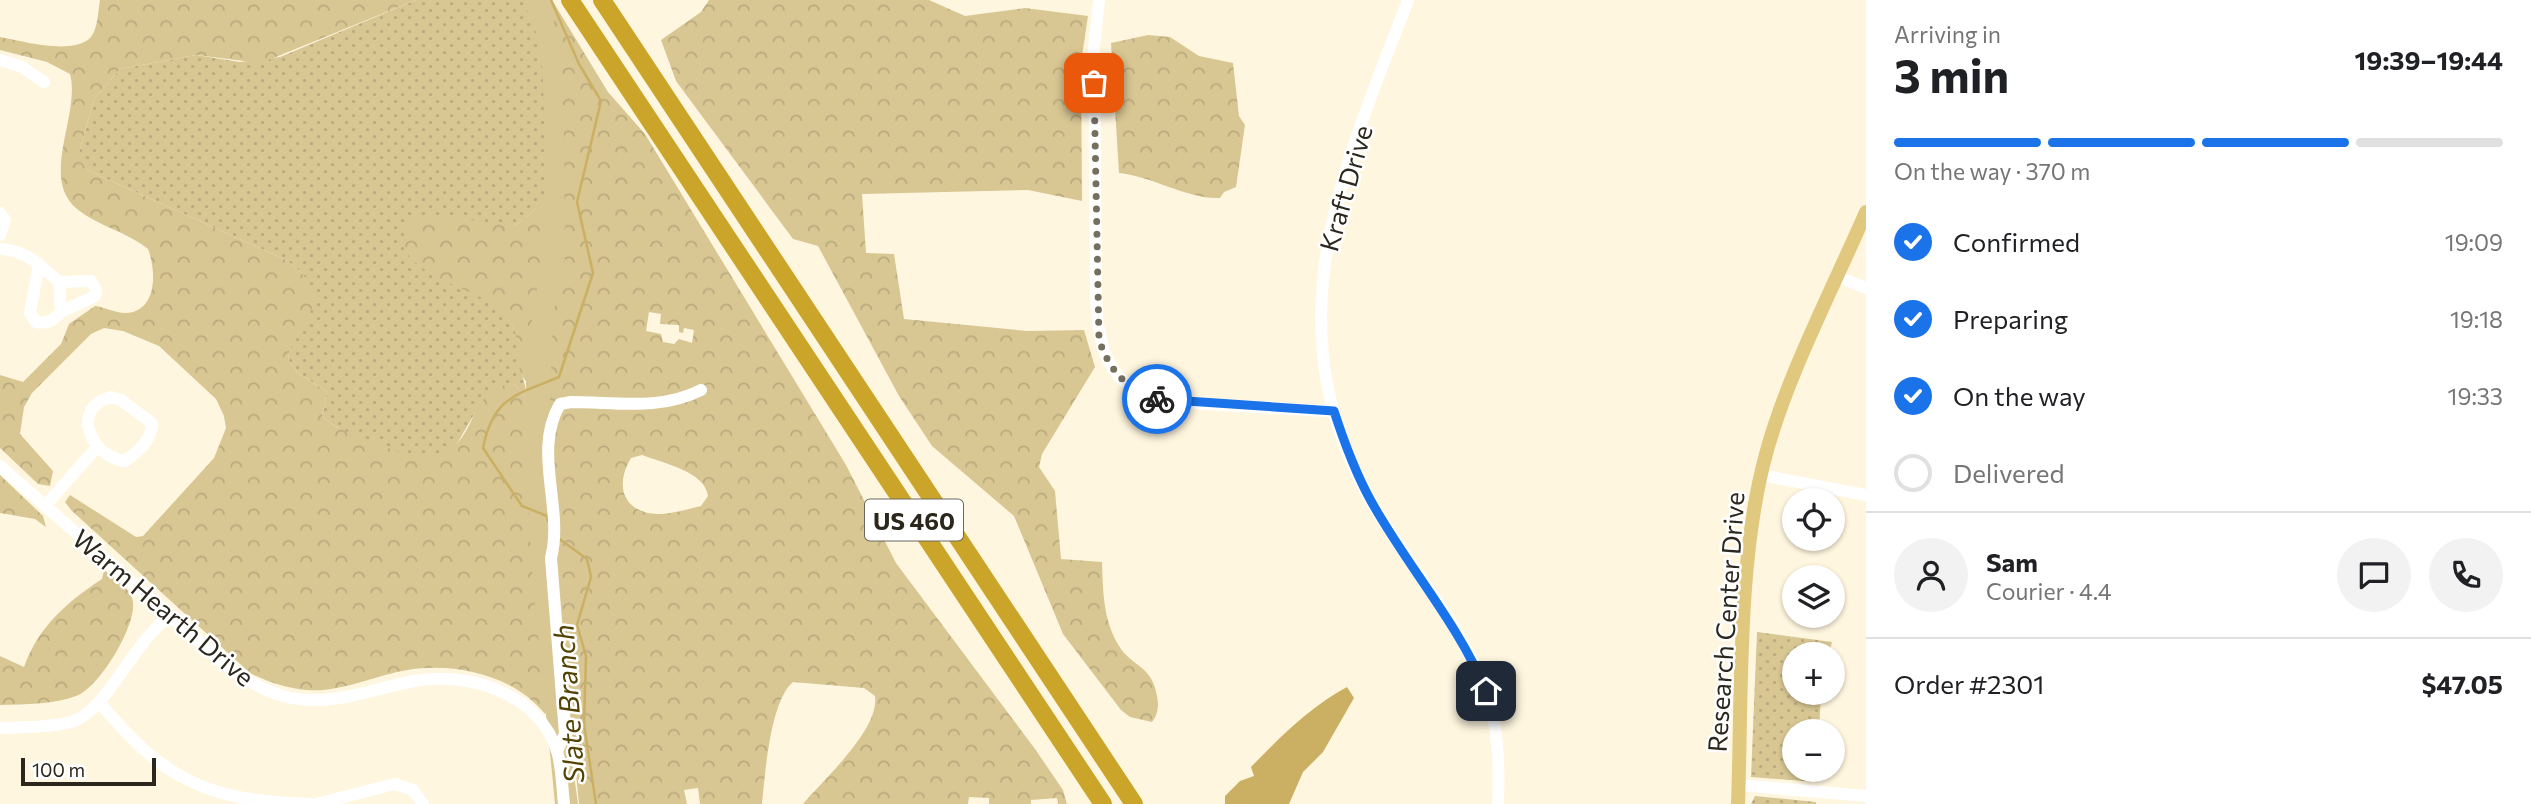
<!DOCTYPE html>
<html lang="en">
<head>
<meta charset="utf-8">
<style>
	body { margin:0; font-family:Commissioner,sans-serif; background:#f2f2f2; color:#202124; height:100vh; display:flex; flex-direction:column; font-size:26px; white-space:nowrap }
	* { box-sizing:border-box; margin:0 }
	p { font-size:23px; color:#757577 }
	.icon { flex:none; width:38px; height:38px; fill:none; stroke:currentColor; stroke-width:2; stroke-linecap:round; stroke-linejoin:round }
	.map { position:relative; flex:1; overflow:hidden }
	.details { display:flex; flex-direction:column; background:#fff; width:665px }
	.details>* { flex:none }
	.controls { position:absolute; left:1782px; top:488px; display:grid; gap:14px }
	.controls a { display:grid; place-items:center; width:63px; height:63px; border-radius:50%; background:#fff; box-shadow:0 2px 5px #0004; font-size:35px }
	.scale { position:absolute; left:21px; bottom:18px; width:135px; box-sizing:border-box; padding-left:7px; border:4px solid #2b271c; border-top:0; font-size:19px; line-height:24px; white-space:nowrap; color:#2b271c; -webkit-text-stroke:5px #fff; paint-order:stroke }
	.pin { position:absolute; display:grid; place-items:center; width:60px; height:60px; color:#fff; margin:-30px; border-radius:14px; box-shadow:0 4px 10px #0006 }
	.courier { position:absolute; display:grid; place-items:center; width:70px; height:70px; margin:-35px; border:5px solid #1a73e8; border-radius:50%; background:#fff; color:#222; box-shadow:0 2px 9px #0007 }
	.head em { font-style:normal; font-weight:700 }
	.head div { display:flex; flex-direction:column-reverse }
	.head { display:flex; align-items:center; justify-content:space-between; height:119px; padding:0 28px }
	h1 { font-size:46px; font-weight:700; line-height:52px }
	.bar { display:grid; grid-template-columns:repeat(4,1fr); gap:10px 7px; align-content:center; height:84px; padding:0 28px }
	.bar i { height:9px; border-radius:5px; background:#e0e0e0 }
	.bar .selected { background:#1a73e8 }
	.bar p { grid-column:span 4 }
	.line { display:flex; align-items:center; gap:18px; padding:0 28px; border-top:2px solid #e0e0e0 }
	.line div { flex:1 }
	.round { display:grid; place-items:center; flex:none; width:74px; height:74px; border-radius:37px; background:#f2f2f2 }
	ol { padding:0 28px; list-style:none }
	li { display:flex; align-items:center; gap:21px; height:77px }
	li p { margin-inline-start:auto }
	li .icon { padding:7px; border-radius:50%; background:#1a73e8; color:#fff; stroke-width:4 }
	li:last-child { color:#757577 }
	li i { width:38px; height:38px; border:4px solid #e0e0e0; border-radius:50% }
	main { display:flex; flex:1; min-height:0 }
	.map>svg:first-child { display:block }
</style>
</head>
<body>
<main>
<div class="map">
<svg width="1866" height="804" viewBox="0 0 1866 804">
	<defs>
		<pattern id="grass-dots" width="8" height="8" patternUnits="userSpaceOnUse" patternTransform="scale(1.75)"><rect width="8" height="8" fill="#d8c693"/><path d="M2 2h.1M6 6h.1" fill="none" stroke="#baaa7e" stroke-width="1.8" stroke-linecap="round"/></pattern>
		<pattern id="forest-crowns" width="20" height="18" patternUnits="userSpaceOnUse" patternTransform="scale(1.75)"><rect width="20" height="18" fill="#d8c693"/><path d="M2 6a3 3 0 1 1 6 0M12 15a3 3 0 1 1 6 0" fill="none" stroke="#baaa7e"/></pattern>
	</defs>
	<rect width="100%" height="100%" fill="#fff6df"/>
	<!-- grass -->
	<g fill="url(#grass-dots)">
		<path d="M416,0H537L549,21L545,200L525,219L513,226L406,250C430,290 504,286 517,337C519,345 518,355 520,363C522,377 526,385 527,399L514,384C478,394 472,422 453,450C444,453 434,458 425,458C401,457 338,433 322,416L327,392L297,372L288,359C295,315 341,301 286,260L87,170L80,161V149L94,99L120,69L196,55L240,62L280,57Z"/>
		<path d="M1757,632L1832,642L1829,654H1794V693H1821L1819,731L1794,732V770H1817V782L1751,777Z"/>
		<path d="M1755,796L1816,802V804H1751Z"/>
	</g>
	<!-- forest -->
	<g fill="url(#forest-crowns)" fill-rule="evenodd">
		<path d="M100,0H416L261,63L196,55L120,69L94,99L80,149V160L87,170L286,260C344,303 295,316 288,359L297,372L327,392L322,416C335,430 357,435 375,443C493,492 451,386 514,384L527,399L551,710L545,714C513,674 451,661 402,671C372,677 337,693 307,690C286,688 268,682 250,673L72,511L65,502L70,495L136,537L143,536L214,458L226,428L224,416L216,399L159,346L123,331L104,328L91,334L32,393L24,407L20,434L53,471L50,486L38,484L0,448V375L23,382L61,344L69,324L95,306C105,307 117,314 127,313C158,310 156,270 148,249C127,232 98,226 77,209C39,178 81,114 70,74L47,62L0,50V37C22,41 74,56 91,37C98,28 98,11 100,0Z"/>
		<path d="M537,0H552L608,92L645,134L846,465L896,563L1035,749L1063,790L1067,804H1058L1057,798L1031,800V804H989V798L969,797L968,804H803C825,778 880,729 875,696L864,688L793,682C770,701 765,775 762,804H700L698,788L684,790L687,804H579L539,397C534,390 526,383 522,375C514,359 521,339 511,323C504,313 493,304 482,298C456,284 370,259 417,216L429,214L513,226C536,214 547,196 558,174ZM649,312L661,314L660,324L679,325V332L683,333L684,328L694,330L692,343L679,339L674,344L663,342L661,334L646,331ZM642,455C662,463 705,471 708,496L701,506C688,509 675,513 662,514C625,515 613,488 631,458Z"/>
		<path d="M709,0H929L965,16L1025,8L1088,16L1081,63L1082,201L1028,190L862,194L866,253L894,254L904,319L1027,331L1084,330L1095,367L1042,454L1039,467L1055,491L1061,559L1102,562C1103,591 1103,620 1119,646C1132,667 1152,665 1157,696C1159,705 1158,715 1152,722L1130,717L1121,710L1063,634L1014,516L932,446L899,396L818,246L793,239L676,81L661,40L701,12Z"/>
		<path d="M1148,35L1170,37L1199,56L1233,63L1239,116L1245,125L1236,187L1224,192L1220,198C1189,200 1152,176 1119,173L1111,43Z"/>
		<path d="M0,475L43,516L46,527L35,519L0,513Z"/>
		<path d="M104,570C114,578 131,588 133,602C136,627 99,688 76,696C52,705 25,704 0,705V656L24,667C38,627 67,602 102,579Z"/>
	</g>
	<!-- green -->
	<path fill="#d8c693" d="M522,0H545L552,13L561,57L564,137L565,259L553,316L549,429L563,695L578,804H555C542,664 522,522 526,381C527,340 536,301 541,260C546,213 545,165 544,118C543,73 544,39 522,0Z"/>
	<!-- water -->
	<path fill="#cbb064" d="M1347,687L1354,698L1323,752L1303,772L1289,804H1225V796L1240,781L1254,776L1251,767C1279,738 1311,706 1347,687Z"/>
	<g fill="none" stroke-linecap="round" stroke-linejoin="round">
		<!-- stream -->
		<g stroke="#cbb064" stroke-width="2.5">
			<path d="M548,521L547,516L522,506L483,448C493,397 516,395 559,377L593,273L577,202L601,101L579,64L551,0"/>
			<path d="M558,538L587,559L591,577L577,625L586,656L584,724L596,804"/>
		</g>
		<!-- minor -->
		<g stroke="#fff" stroke-width="12">
			<path d="M1099,0L1094,48L1096,292C1098,390 1132,399 1221,405C1259,407 1297,410 1334,411"/>
			<path d="M1408,0C1342,173 1270,325 1372,503C1408,565 1470,636 1490,704C1499,737 1499,770 1498,804"/>
			<path d="M0,60L22,67L44,82"/>
			<path d="M0,213L5,220L0,235"/>
			<path d="M0,249C26,250 40,265 59,282L61,312C53,321 47,324 36,322L30,313L39,264"/>
			<path d="M1838,277L1866,288"/>
			<path d="M59,282L91,281L96,290L95,296L61,312"/>
			<path d="M111,397L121,400L152,423C152,440 138,452 125,461C91,457 69,408 111,397Z"/>
			<path d="M0,466L228,667C253,685 279,700 311,700C347,701 380,687 415,681C469,671 539,694 557,751C562,767 562,787 564,804"/>
			<path d="M1761,475L1866,495"/>
			<path d="M45,506L97,447"/>
			<path d="M100,703C165,781 208,801 310,804"/>
			<path d="M0,728C23,727 48,728 71,722C107,712 134,640 170,616"/>
			<path d="M557,751L565,734L551,558C564,508 532,451 560,404L571,402C616,402 660,411 701,390"/>
			<path d="M1739,785L1866,796"/>
			<path d="M316,804L395,784L413,790L423,804"/>
		</g>
		<!-- major -->
		<path stroke="#e0c97f" stroke-width="14" d="M1738,804C1742,694 1737,560 1766,454C1787,376 1833,288 1866,212"/>
		<!-- highway -->
		<g stroke="#cba529" stroke-width="18">
			<path d="M570,0L1103,804"/>
			<path d="M602,0L1134,804"/>
		</g>
	</g>
	<g fill="none" stroke-linecap="round" stroke-linejoin="round">
		<!-- done -->
		<path stroke="#756f60" stroke-width="7" stroke-dasharray="0 12.6" d="M1094,83L1099,340C1109,369 1126,390 1157,399"/>
		<!-- route -->
		<path stroke="#1a73e8" stroke-width="9" d="M1157,399L1334,411C1344,442 1355,472 1371,501C1407,566 1458,623 1486,691"/>
	</g>
	<g text-anchor="middle" dominant-baseline="central" stroke-width="5" stroke-linejoin="round" paint-order="stroke">
		<!-- shield labels -->
		<rect fill="#fff" stroke="#6b6860" stroke-width="2" x="865" y="499.5" width="98" height="41" rx="5"/>
		<g font-size="24" font-weight="bold" fill="#2b271c">
			<text x="914" y="520">US 460</text>
		</g>
		<!-- street labels -->
		<g font-size="26" fill="#2b271c" stroke="#fff">
			<text transform="translate(1345 188) rotate(-74)">Kraft Drive</text>
			<text transform="translate(164 607) rotate(40)">Warm Hearth Drive</text>
			<text transform="translate(1725 622) rotate(-86)">Research Center Drive</text>
		</g>
		<!-- water labels -->
		<g font-size="28" font-style="italic" fill="#544202" stroke="#fff">
			<text transform="translate(568 704) rotate(-94)">Slate Branch</text>
		</g>
	</g>
</svg>
<div class="controls">
<a><svg class="icon" aria-label="locate" viewBox="0 0 24 24"><circle cx="12" cy="12" r="6"/><path d="M12 2v4M12 18v4M2 12h4M18 12h4"/></svg></a>
<a><svg class="icon" aria-label="layers" viewBox="0 0 24 24"><path d="M12 4l9 5-9 5-9-5zM3 14l9 5 9-5"/></svg></a>
<a>+</a>
<a>−</a>
</div>
<div class="scale">100 m</div>
<div class="pin" style="left:1094px;top:83px;background:#ea580c"><svg class="icon" aria-label="bag" viewBox="0 0 24 24"><path d="M5 8h14l-1 12H6zM9 8a3 3 0 0 1 6 0"/></svg></div>
<div class="pin" style="left:1486px;top:691px;background:#1f2937"><svg class="icon" aria-label="home" viewBox="0 0 24 24"><path d="M3 11l9-7 9 7M6 9v11h12V9"/></svg></div>
<div class="courier" style="left:1157px;top:399px"><svg class="icon" aria-label="bike" viewBox="0 0 24 24"><circle cx="6" cy="16" r="4"/><circle cx="18" cy="16" r="4"/><path d="M6 16l4-8h5l3 8M10 8l3 8H6M13 5h3"/></svg></div>
</div>
<section class="details">
<div class="head"><div><h1>3 min</h1><p>Arriving in</p></div><em>19:39–19:44</em></div>
<div class="bar"><i class="selected"></i><i class="selected"></i><i class="selected"></i><i></i><p>On the way · 370 m</p></div>
<ol>
<li><svg class="icon" aria-label="check" viewBox="0 0 24 24"><path d="M5 12l5 5 9-10"/></svg>Confirmed<p>19:09</p></li>
<li><svg class="icon" aria-label="check" viewBox="0 0 24 24"><path d="M5 12l5 5 9-10"/></svg>Preparing<p>19:18</p></li>
<li><svg class="icon" aria-label="check" viewBox="0 0 24 24"><path d="M5 12l5 5 9-10"/></svg>On the way<p>19:33</p></li>
<li><i></i>Delivered</li>
</ol>
<div class="line" style="height:126px"><a class="round"><svg class="icon" aria-label="person" viewBox="0 0 24 24"><circle cx="12" cy="8" r="4"/><path d="M4 21q1-7 8-7t8 7"/></svg></a><div><b>Sam</b><p>Courier · 4.4</p></div><a class="round"><svg class="icon" aria-label="chat" viewBox="0 0 24 24"><path d="M4 5h16v11H9l-5 4z"/></svg></a><a class="round"><svg class="icon" aria-label="phone" viewBox="0 0 24 24"><path d="M5 4h4l2 5-3 2q2 4 5 5l2-3 5 2v4C11 20 4 13 5 4z"/></svg></a></div>
<div class="line" style="height:91px"><div>Order #2301</div><b>$47.05</b></div>
</section>
</main>
</body>
</html>
